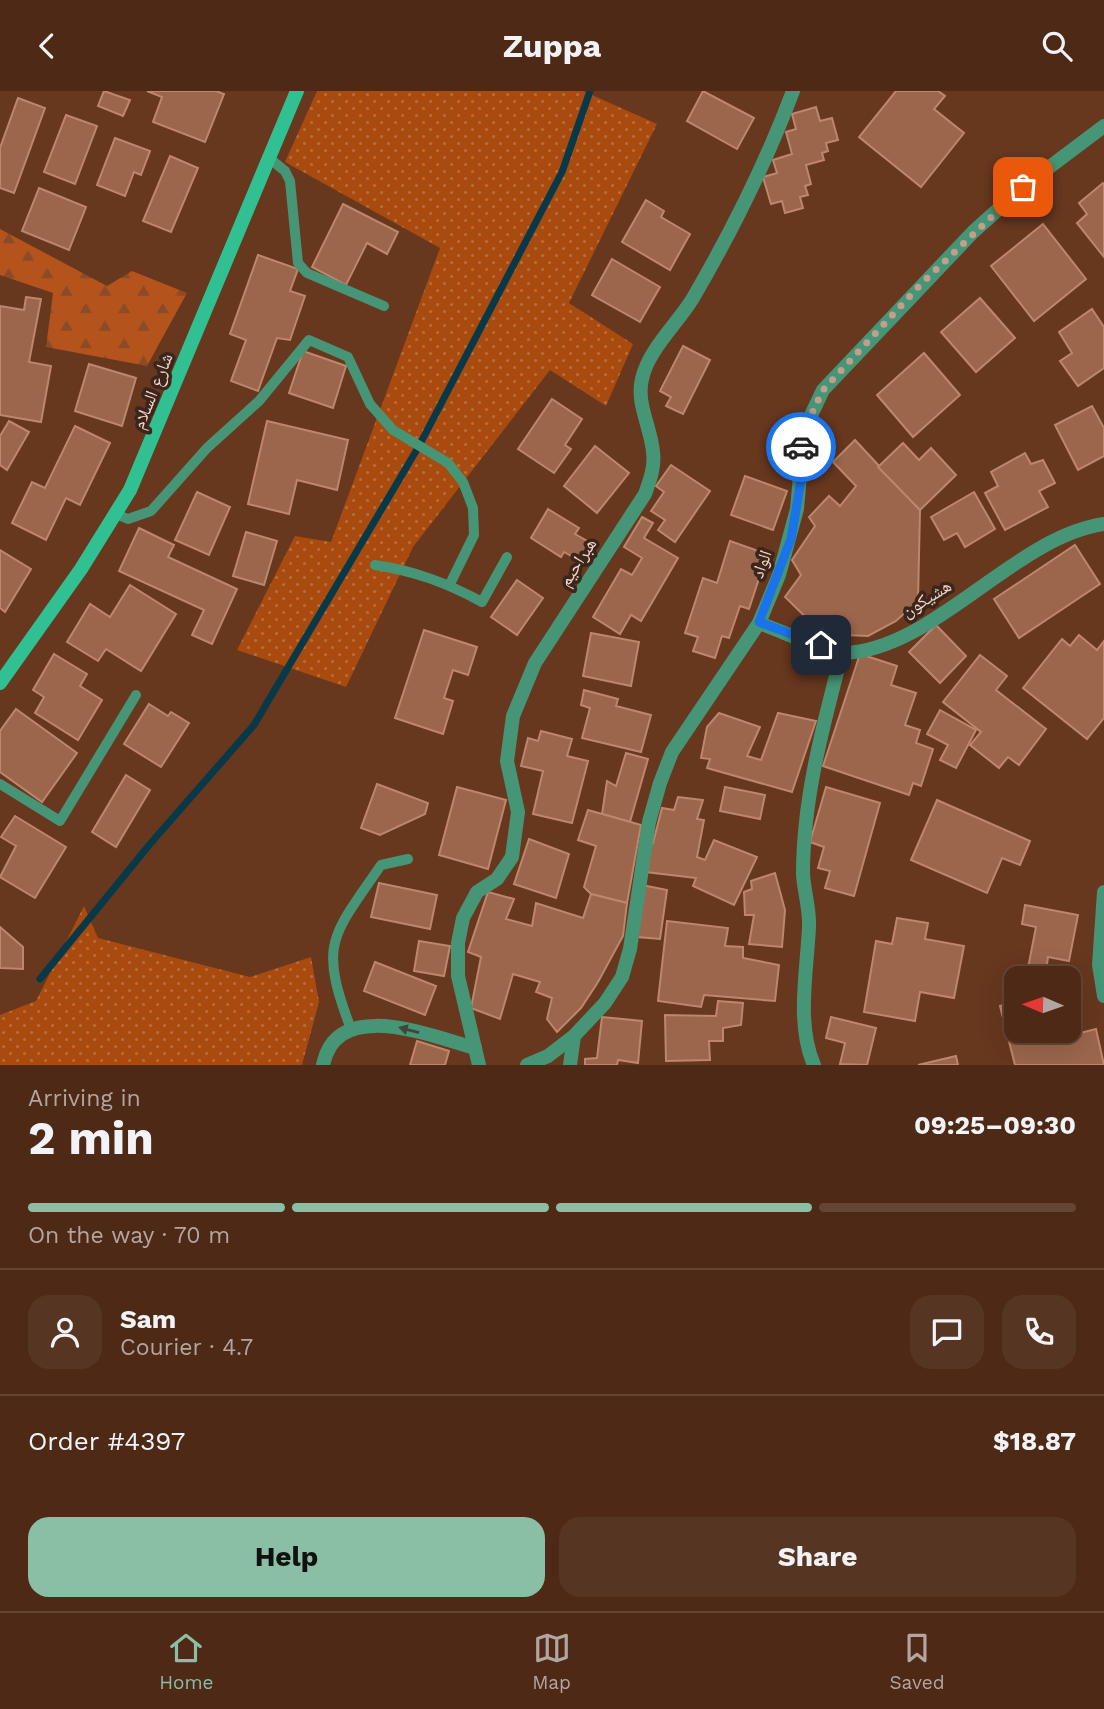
<!DOCTYPE html>
<html lang="en">
<head>
<meta charset="utf-8">
<style>
	body { margin:0; font-family:"Work Sans","Noto Naskh Arabic",sans-serif; background:#573523; color:#f1f3f6; height:100vh; display:flex; flex-direction:column; font-size:26px; white-space:nowrap }
	* { box-sizing:border-box; margin:0 }
	p { font-size:23px; color:#b3a6a1 }
	.icon { flex:none; width:38px; height:38px; fill:none; stroke:currentColor; stroke-width:2; stroke-linecap:round; stroke-linejoin:round }
	.map { position:relative; height:974px; overflow:hidden }
	.drawer { display:flex; flex-direction:column; background:#4d2916; flex:1 }
	.drawer>* { flex:none }
	.needle { width:46px; rotate:272deg }
	.fabs { position:absolute; left:1004px; top:875px; display:grid; gap:14px }
	.fabs a { display:grid; place-items:center; width:77px; height:77px; border-radius:14px; background:#4d2916; box-shadow:0 7px 28px #0002,0 0 0 2px #644535; font-size:35px }
	.pin { position:absolute; display:grid; place-items:center; width:60px; height:60px; color:#fff; margin:-30px; border-radius:14px; box-shadow:0 4px 10px #0006 }
	.courier { position:absolute; display:grid; place-items:center; width:70px; height:70px; margin:-35px; border:5px solid #1a73e8; border-radius:50%; background:#fff; color:#222; box-shadow:0 2px 9px #0007 }
	.summary em { font-style:normal; font-weight:700 }
	.summary div { display:flex; flex-direction:column-reverse }
	.summary { display:flex; align-items:center; justify-content:space-between; height:119px; padding:0 28px }
	h1 { font-size:46px; font-weight:700; line-height:52px }
	.bar { display:grid; grid-template-columns:repeat(4,1fr); gap:10px 7px; align-content:center; height:84px; padding:0 28px }
	.bar i { height:9px; border-radius:5px; background:#644535 }
	.bar .on { background:#8abfa5 }
	.bar p { grid-column:span 4 }
	.line { display:flex; align-items:center; gap:18px; padding:0 28px; border-top:2px solid #644535 }
	.line div { flex:1 }
	.round { display:grid; place-items:center; flex:none; width:74px; height:74px; border-radius:21px; background:#573523 }
	.action { display:flex; gap:14px; margin-top:auto; padding:14px 28px }
	.action a { flex:1; height:80px; border-radius:21px; background:#8abfa5; color:#111; font-size:28px; font-weight:700; line-height:80px; text-align:center }
	.action a+a { background:#573523; color:#f1f3f6 }
	header { display:flex; justify-content:space-between; align-items:center; height:91px; padding:0 28px; background:#4d2916; font-size:32px; font-weight:700 }
	.tab-bar { display:flex; justify-content:space-around; align-items:center; height:98px; border-top:2px solid #644535; background:#4d2916; font-size:19px; color:#b3a6a1 }
	.tab-bar a { display:grid; justify-items:center; gap:4px }
	.tab-bar .on { color:#8abfa5 }
	.map>svg:first-child { display:block }
</style>
</head>
<body>
<header><svg class="icon" aria-label="back" viewBox="0 0 24 24"><path d="M15 5l-7 7 7 7"/></svg>Zuppa<svg class="icon" aria-label="search" viewBox="0 0 24 24"><circle cx="10" cy="10" r="6"/><path d="M15 15l6 6"/></svg></header>
<div class="map">
<svg width="1104" height="974" viewBox="0 0 1104 974">
	<defs>
		<pattern id="grass-dots" width="8" height="8" patternUnits="userSpaceOnUse" patternTransform="scale(1.75)"><rect width="8" height="8" fill="#a94a0e"/><path d="M2 2h.1M6 6h.1" fill="none" stroke="#b96c3b" stroke-width="1.8" stroke-linecap="round"/></pattern>
		<pattern id="forest-firs" width="22" height="20" patternUnits="userSpaceOnUse" patternTransform="scale(1.75)"><rect width="22" height="20" fill="#b4531b"/><path d="M5 1l3.5 6h-7zM16 11l3.5 6h-7z" fill="#894b28"/></pattern>
	</defs>
	<rect width="100%" height="100%" fill="#67371e"/>
	<!-- grass -->
	<g fill="url(#grass-dots)">
		<path d="M317,0H583L657,33L569,212L633,253L606,315L550,279L413,456L346,596L237,559L295,445L331,451L440,157L285,71Z"/>
		<path d="M84,815L98,847L250,886L311,866L319,911L302,974H0V924L36,910Z"/>
	</g>
	<!-- forest -->
	<path fill="url(#forest-firs)" d="M0,138L107,195L132,180L187,202L147,275L46,256L53,202L0,184Z"/>
	<g fill="none" stroke-linecap="round" stroke-linejoin="round">
		<!-- stream -->
		<path stroke="#083949" stroke-width="7" d="M40,888L150,753L254,634L419,355L562,81L590,0"/>
	</g>
	<!-- building -->
	<g fill="#9b664c" stroke="#be866c" stroke-width="2">
		<path d="M104,0L130,9L123,25L98,15Z"/>
		<path d="M147,0H216L224,3L205,51L153,31L162,6Z"/>
		<path d="M703,0L754,27L737,58L687,30Z"/>
		<path d="M896,0H938L945,5L934,18L964,42L921,96L859,46Z"/>
		<path d="M18,7L45,17L14,102L0,97V57Z"/>
		<path d="M816,16L820,30L832,27L838,49L826,52L828,60L822,62L824,69L806,74L811,93L805,95L808,104L800,106L803,117L785,122L782,110L771,113L763,86L777,82L773,69L792,63L786,41L796,38L792,23Z"/>
		<path d="M66,24L97,35L75,93L44,81Z"/>
		<path d="M115,47L150,60L141,84L134,81L125,105L97,94Z"/>
		<path d="M170,65L198,77L171,141L143,130Z"/>
		<path d="M1103,92L1104,93V166L1077,132L1087,123L1079,112Z"/>
		<path d="M39,97L86,116L69,159L22,140Z"/>
		<path d="M646,109L664,120L661,126L690,143L670,179L622,151Z"/>
		<path d="M343,113L398,141L387,163L367,152L346,194L312,176Z"/>
		<path d="M1043,133L1086,188L1034,230L991,175Z"/>
		<path d="M258,164L298,178L290,200L305,205L290,249L277,247L258,300L231,290L246,249L230,243Z"/>
		<path d="M612,168L660,196L640,231L592,204Z"/>
		<path d="M26,206L41,208L29,271L51,275L41,331L0,324V215L24,219Z"/>
		<path d="M980,207L1015,247L976,281L941,241Z"/>
		<path d="M1092,218L1104,236V277L1078,295L1060,270L1072,262L1059,241Z"/>
		<path d="M683,255L710,269L683,323L666,315L671,306L660,300Z"/>
		<path d="M303,260L346,275L333,317L289,302Z"/>
		<path d="M924,262L960,304L913,346L877,304Z"/>
		<path d="M89,273L136,287L122,335L75,320Z"/>
		<path d="M552,308L582,328L565,354L571,358L554,382L518,358Z"/>
		<path d="M1092,315L1104,337V365L1078,379L1055,334Z"/>
		<path d="M9,330L29,341L7,379L0,374V345Z"/>
		<path d="M267,330L348,349L337,399L297,389L289,423L248,413Z"/>
		<path d="M75,335L110,352L80,414L66,407L46,449L12,432L32,391L45,397Z"/>
		<path d="M855,349L920,419L918,510L896,530L868,545L823,543L785,506L801,484L792,469L815,435L809,426L829,405L840,415L856,395L833,371Z"/>
		<path d="M903,352L919,369L931,357L956,384L920,419L878,376Z"/>
		<path d="M595,355L629,382L597,422L564,395Z"/>
		<path d="M1025,362L1031,373L1043,369L1055,392L1039,400L1048,416L1005,439L985,402L998,395L991,381Z"/>
		<path d="M671,374L710,400L675,451L658,439L665,429L651,420L664,401L656,395Z"/>
		<path d="M745,385L787,400L773,439L731,424Z"/>
		<path d="M197,401L230,416L209,464L175,449Z"/>
		<path d="M974,401L995,438L965,456L957,442L944,449L931,426Z"/>
		<path d="M548,418L579,437L575,443L591,452L580,470L564,461L561,466L531,447Z"/>
		<path d="M642,426L653,432L644,447L678,467L641,530L631,524L620,543L593,526L621,478L632,484L642,467L624,456Z"/>
		<path d="M139,437L174,454L168,466L237,498L212,553L192,544L204,519L119,480Z"/>
		<path d="M246,441L277,450L264,494L233,485Z"/>
		<path d="M730,450L767,463L749,518L740,515L729,547L722,545L715,567L693,560L698,546L685,542L703,487L717,492Z"/>
		<path d="M1075,454L1100,493L1019,547L994,508Z"/>
		<path d="M0,459L31,478L5,521L0,517Z"/>
		<path d="M517,489L543,507L517,544L491,526Z"/>
		<path d="M130,494L176,523L141,580L106,558L98,570L67,551L90,513L110,526Z"/>
		<path d="M936,534L966,565L940,592L909,561Z"/>
		<path d="M424,539L477,556L468,584L453,579L444,607L453,610L443,643L395,627Z"/>
		<path d="M591,542L639,551L631,595L583,585Z"/>
		<path d="M1079,544L1097,559L1104,550V627L1087,648L1023,597L1062,548L1070,555Z"/>
		<path d="M54,563L87,583L80,595L102,609L78,649L35,622L44,606L33,599Z"/>
		<path d="M860,563L897,575L891,594L916,602L905,634L920,639L916,652L933,658L921,695L913,692L909,704L823,675Z"/>
		<path d="M980,564L1007,585L996,599L1046,638L1019,674L1008,666L999,677L970,654L981,641L943,611Z"/>
		<path d="M584,599L618,608L616,615L651,624L641,661L582,647L590,617L581,614Z"/>
		<path d="M149,613L168,625L171,621L189,632L161,676L124,653Z"/>
		<path d="M16,618L77,662L42,711L0,681V640Z"/>
		<path d="M940,619L976,639L956,677L940,669L948,654L927,643Z"/>
		<path d="M719,622L760,636L747,665L761,669L778,622L816,630L792,701L707,677L710,668L701,667L707,636Z"/>
		<path d="M541,640L572,648L567,665L588,670L572,732L533,723L543,680L521,675L528,647L538,650Z"/>
		<path d="M626,662L648,668L630,731L602,723L607,690L616,695Z"/>
		<path d="M126,684L150,699L116,756L92,741Z"/>
		<path d="M377,693L428,712L425,723L380,744L361,737Z"/>
		<path d="M457,696L506,709L488,778L439,764Z"/>
		<path d="M725,696L765,704L760,728L720,720Z"/>
		<path d="M826,696L880,712L854,805L825,797L830,780L818,777L824,756L810,751Z"/>
		<path d="M678,706L703,709L697,728L704,729L697,766L705,769L714,749L757,766L734,814L693,795L696,787L646,781L649,751L653,752L662,717L674,719Z"/>
		<path d="M937,709L1030,750L1020,774L1002,767L987,802L911,769Z"/>
		<path d="M588,719L641,734L627,812L591,803L584,796L596,755L578,749Z"/>
		<path d="M15,725L66,756L35,807L0,786L16,755L1,746Z"/>
		<path d="M529,748L569,763L556,807L514,793Z"/>
		<path d="M775,782L785,819L782,856L749,853L754,824H745L744,801L752,798L751,790Z"/>
		<path d="M379,792L437,804L430,838L371,826Z"/>
		<path d="M642,794L667,799L660,848L637,846Z"/>
		<path d="M488,801L514,808L506,828L532,835L536,812L583,827L591,803L627,812L623,845L598,891L581,917L557,941L547,928L552,907L536,901L540,891L513,883L500,928L471,917L481,866L468,861Z"/>
		<path d="M1025,814L1078,824L1069,870L1048,866L1046,880L1028,877L1036,836L1022,833Z"/>
		<path d="M897,827L928,832L925,848L964,855L954,907L920,901L915,930L864,921L876,850L892,853Z"/>
		<path d="M667,830L728,837L725,855L743,856V867L779,874L775,910L704,904L701,916L658,910Z"/>
		<path d="M0,836L23,856V878L0,877Z"/>
		<path d="M419,850L450,855L444,885L414,880Z"/>
		<path d="M375,871L436,895L425,924L364,900Z"/>
		<path d="M718,910L743,912L741,934L723,937V950H709L710,969L666,970L665,924L716,925Z"/>
		<path d="M1017,910V940H1067L1068,945L1096,938L1104,974H1015L1000,915Z"/>
		<path d="M602,926L642,930L638,972L618,969L617,974H585V968L597,967Z"/>
		<path d="M831,926L876,937L867,974L840,973L845,952L826,947Z"/>
		<path d="M417,950L449,960L445,974H410Z"/>
		<path d="M956,965L958,974H918Z"/>
	</g>
	<g fill="none" stroke-linecap="round" stroke-linejoin="round">
		<!-- service -->
		<g stroke="#469577" stroke-width="10">
			<path d="M269,67L285,80L290,90L298,172L307,182L384,215"/>
			<path d="M116,423L128,428L151,420L207,357L259,310L309,249L348,266L370,313L393,339L448,372L463,391L473,417L474,444L450,493"/>
			<path d="M375,474C415,480 447,492 482,511L507,466"/>
			<path d="M0,693L60,730L136,604"/>
			<path d="M351,938C318,851 332,846 381,774L408,768"/>
		</g>
		<!-- minor -->
		<g stroke="#469577" stroke-width="14">
			<path d="M759,532C777,538 828,562 844,562C934,559 1014,446 1104,433"/>
			<path d="M1104,801L1099,874L1104,905"/>
			<path d="M323,974C337,905 433,946 475,957"/>
			<path d="M479,974L458,885V852L463,827L477,801L497,788L512,766L518,721L507,670L513,625L535,572L645,403C650,389 655,376 653,361C651,336 636,313 642,288C648,259 678,232 693,207C732,140 766,72 793,0"/>
			<path d="M570,974L574,945"/>
			<path d="M814,974C796,933 807,880 809,836C810,818 804,801 803,783C803,707 823,635 842,562"/>
		</g>
		<!-- tertiary -->
		<path stroke="#469577" stroke-width="14" d="M527,974L548,965L574,945L605,912L622,886L630,858L649,731L660,692L672,661L759,532L779,484L797,418L804,339L823,299L973,141L1023,96L1104,35"/>
		<!-- secondary -->
		<path stroke="#30c092" stroke-width="14" d="M0,592L81,478L130,399L297,0"/>
	</g>
	<!-- one-way arrows -->
	<defs><path id="oneway-solid" d="M-6-.8H1V-3.2L6.5 0L1 3.2V.8H-6Z" transform="scale(1.75)"/></defs>
	<use fill="#3f4737" href="#oneway-solid" transform="translate(409 939) rotate(-165)"/>
	<g fill="none" stroke-linecap="round" stroke-linejoin="round">
		<!-- done -->
		<path stroke="#c29e8c" stroke-width="7" stroke-dasharray="0 12.6" d="M801,356L804,339L823,299L921,193L1023,96"/>
		<!-- route -->
		<path stroke="#1a73e8" stroke-width="9" d="M801,356V389L791,448L759,531L821,554"/>
	</g>
	<g text-anchor="middle" dominant-baseline="central" stroke-width="7" stroke-linejoin="round" paint-order="stroke">
		<!-- street labels -->
		<g font-size="18" fill="#f3d5c7" stroke="#3c261b">
			<text transform="translate(152 300) rotate(-68)">شارع السلام</text>
			<text transform="translate(577 471) rotate(-57)">هبراحيم</text>
			<text transform="translate(761 473) rotate(-70)">الواد</text>
			<text transform="translate(926 507) rotate(-32)">هشيكون</text>
		</g>
	</g>
</svg>
<div class="fabs">
<a><svg class="needle" viewBox="-14 -14 28 28"><path d="M0-13l5 13h-10z" fill="#e53935"/><path d="M0 13l5-13h-10z" fill="#b3a6a1"/></svg></a>
</div>
<div class="pin" style="left:1023px;top:96px;background:#ea580c"><svg class="icon" aria-label="bag" viewBox="0 0 24 24"><path d="M5 8h14l-1 12H6zM9 8a3 3 0 0 1 6 0"/></svg></div>
<div class="pin" style="left:821px;top:554px;background:#1f2937"><svg class="icon" aria-label="home" viewBox="0 0 24 24"><path d="M3 11l9-7 9 7M6 9v11h12V9"/></svg></div>
<div class="courier" style="left:801px;top:356px"><svg class="icon" aria-label="car" viewBox="0 0 24 24"><path d="M5 17H2v-5l4-1 3-4h7l3 4 3 1v5h-3M9 17h6M6 11h13"/><circle cx="7" cy="17" r="2"/><circle cx="17" cy="17" r="2"/></svg></div>
</div>
<section class="drawer">
<div class="summary"><div><h1>2 min</h1><p>Arriving in</p></div><em>09:25–09:30</em></div>
<div class="bar"><i class="on"></i><i class="on"></i><i class="on"></i><i></i><p>On the way · 70 m</p></div>
<div class="line" style="height:126px"><a class="round"><svg class="icon" aria-label="person" viewBox="0 0 24 24"><circle cx="12" cy="8" r="4"/><path d="M4 21q1-7 8-7t8 7"/></svg></a><div><b>Sam</b><p>Courier · 4.7</p></div><a class="round"><svg class="icon" aria-label="chat" viewBox="0 0 24 24"><path d="M4 5h16v11H9l-5 4z"/></svg></a><a class="round"><svg class="icon" aria-label="phone" viewBox="0 0 24 24"><path d="M5 4h4l2 5-3 2q2 4 5 5l2-3 5 2v4C11 20 4 13 5 4z"/></svg></a></div>
<div class="line" style="height:91px"><div>Order #4397</div><b>$18.87</b></div>
<div class="action"><a>Help</a><a>Share</a></div>
</section>
<nav class="tab-bar">
<a class="on"><svg class="icon" aria-label="home" viewBox="0 0 24 24"><path d="M3 11l9-7 9 7M6 9v11h12V9"/></svg>Home</a>
<a><svg class="icon" aria-label="map" viewBox="0 0 24 24"><path d="M3 6l6-2 6 2 6-2v14l-6 2-6-2-6 2zM9 4v14M15 6v14"/></svg>Map</a>
<a><svg class="icon" aria-label="saved" viewBox="0 0 24 24"><path d="M7 4h10v16l-5-4-5 4z"/></svg>Saved</a>
</nav>
</body>
</html>
